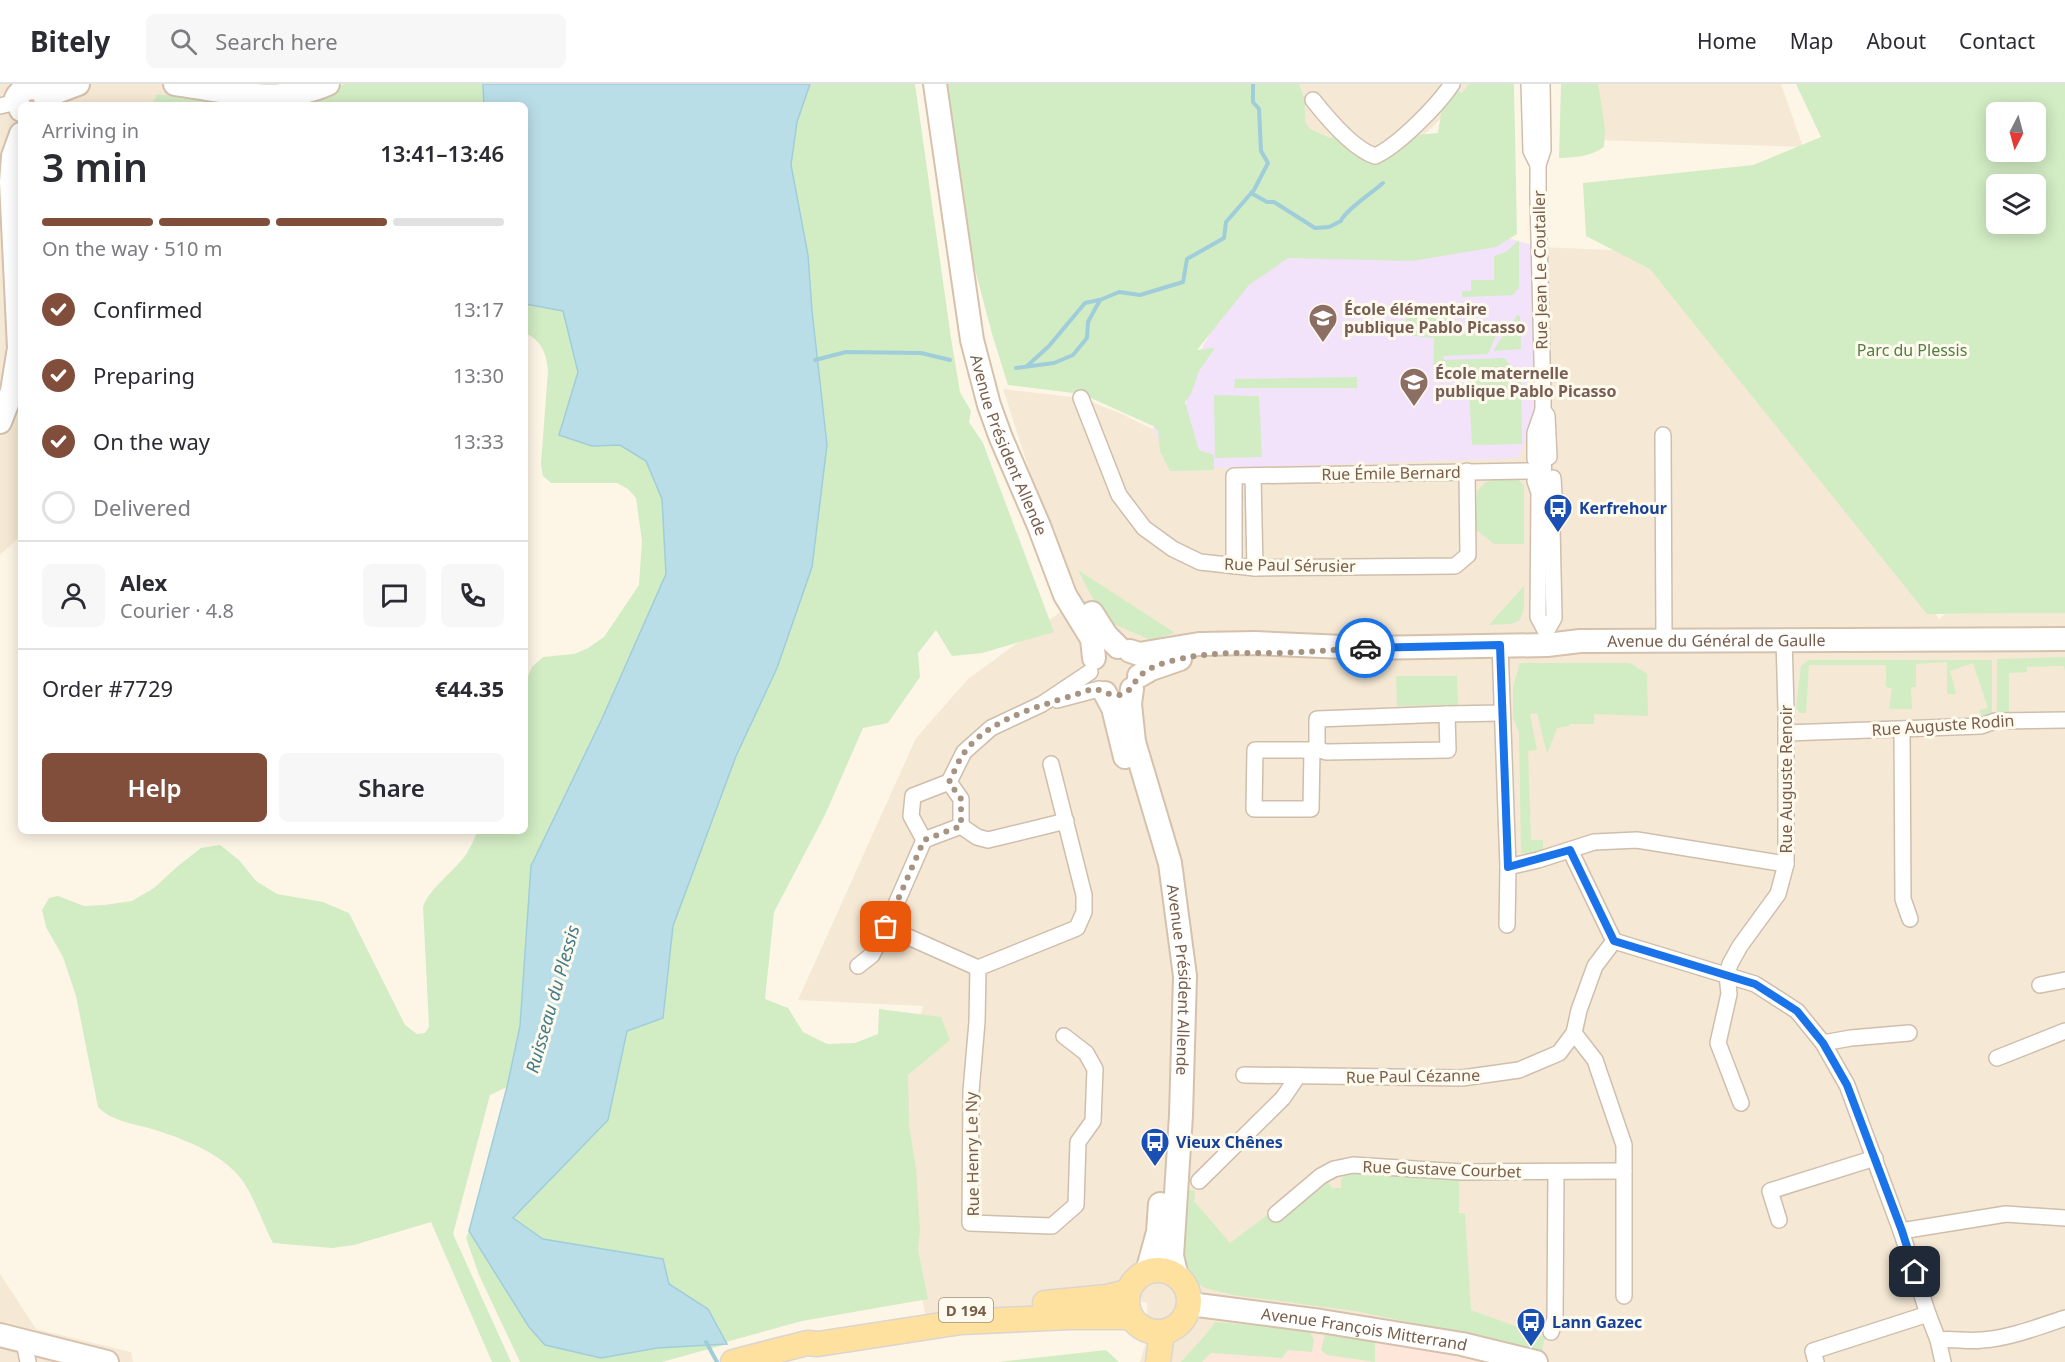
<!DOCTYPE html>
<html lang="en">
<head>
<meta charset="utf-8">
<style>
	body { margin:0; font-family:"Noto Sans",sans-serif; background:#f7f7f7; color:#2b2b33; height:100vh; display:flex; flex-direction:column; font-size:22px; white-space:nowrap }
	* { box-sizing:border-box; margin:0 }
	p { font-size:20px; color:#7c7c81 }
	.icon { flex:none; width:33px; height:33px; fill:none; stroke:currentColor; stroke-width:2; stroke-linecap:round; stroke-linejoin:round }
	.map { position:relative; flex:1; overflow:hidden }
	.details { position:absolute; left:18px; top:18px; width:510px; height:732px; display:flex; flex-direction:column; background:#fff; border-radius:9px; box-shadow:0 3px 15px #0003 }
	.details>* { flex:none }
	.needle { width:39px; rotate:186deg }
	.tools { position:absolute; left:1986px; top:18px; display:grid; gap:12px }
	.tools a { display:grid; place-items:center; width:60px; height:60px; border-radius:9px; background:#fff; box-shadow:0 3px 15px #0003; font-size:30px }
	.pin { position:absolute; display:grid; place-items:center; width:51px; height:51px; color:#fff; margin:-26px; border-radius:12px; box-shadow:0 3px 9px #0006 }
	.courier { position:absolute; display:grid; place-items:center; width:60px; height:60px; margin:-30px; border:4px solid #1a73e8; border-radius:50%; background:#fff; color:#222; box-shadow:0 2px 8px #0007 }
	.overview em { font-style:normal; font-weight:600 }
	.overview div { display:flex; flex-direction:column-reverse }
	.overview { display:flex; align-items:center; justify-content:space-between; height:102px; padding:0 24px }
	h1 { font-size:39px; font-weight:600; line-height:45px }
	.bar { display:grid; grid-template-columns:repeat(4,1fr); gap:9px 6px; align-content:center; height:72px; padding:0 24px }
	.bar i { height:8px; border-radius:4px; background:#e1e1e2 }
	.bar .active { background:#814e3c }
	.bar p { grid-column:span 4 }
	.line { display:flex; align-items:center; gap:15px; padding:0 24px; border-top:2px solid #e1e1e2 }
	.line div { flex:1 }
	.round { display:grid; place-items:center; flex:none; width:63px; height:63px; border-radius:9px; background:#f7f7f7 }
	ol { padding:0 24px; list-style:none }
	li { display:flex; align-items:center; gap:18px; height:66px }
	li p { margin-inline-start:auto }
	li .icon { padding:6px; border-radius:50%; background:#814e3c; color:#fff; stroke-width:4 }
	li:last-child { color:#7c7c81 }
	li i { width:33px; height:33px; border:3px solid #e1e1e2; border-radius:50% }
	.action { display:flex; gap:12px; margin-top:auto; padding:12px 24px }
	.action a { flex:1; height:69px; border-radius:9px; background:#814e3c; color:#fff; font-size:24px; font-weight:600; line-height:69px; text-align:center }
	.action a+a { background:#f7f7f7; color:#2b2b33 }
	header { display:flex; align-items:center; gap:36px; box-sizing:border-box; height:84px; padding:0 30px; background:#fff; border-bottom:2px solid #e1e1e2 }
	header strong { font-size:28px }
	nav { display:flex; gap:33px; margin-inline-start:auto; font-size:21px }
	.search { width:420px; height:54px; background:#f7f7f7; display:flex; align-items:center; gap:15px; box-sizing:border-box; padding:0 21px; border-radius:9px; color:#7c7c81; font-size:22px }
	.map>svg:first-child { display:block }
</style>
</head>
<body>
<header>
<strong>Bitely</strong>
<div class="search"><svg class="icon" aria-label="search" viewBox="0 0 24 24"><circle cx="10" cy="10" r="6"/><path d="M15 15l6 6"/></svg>Search here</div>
<nav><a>Home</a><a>Map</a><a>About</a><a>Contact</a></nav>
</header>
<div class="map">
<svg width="2065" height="1278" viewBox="0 0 2065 1278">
	<rect width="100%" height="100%" fill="#fdf6e7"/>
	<!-- residential -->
	<g fill="#f5e9d5">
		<path d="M0,0H340L326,8L248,20L158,10L152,21H21V452L0,471Z"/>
		<path d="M1285,0H1472L1463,13L1427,48L1379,84L1307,63Z"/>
		<path d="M1587,0H1781L1803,63L1596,56Z"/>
		<path d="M1504,153L1538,163L1661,168L1939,535L1945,530L2065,529V1278H1140L1148,1251L1147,1218L926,1235L910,1153L904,989L923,922L798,916L916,654L968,595L1075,517L1062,488L1003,305L1081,314L1120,329L1152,345L1186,320L1195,288Z"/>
		<path d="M0,1190L36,1245L131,1268L133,1278H0Z"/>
	</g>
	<!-- commercial -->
	<path fill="#fee7da" d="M1217,1242L1444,1267L1486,1278H1187Z"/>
	<!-- education -->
	<path fill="#f3e3fa" d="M1504,153L1538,163L1543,316L1518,374L1226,384L1182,383L1172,377L1152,345L1186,320L1198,271L1236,204L1287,168Z"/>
	<!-- green -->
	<g fill="#d2ecc4" fill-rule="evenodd">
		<path d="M344,0H483L484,21H264L315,15Z"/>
		<path d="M810,0H915L951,254L960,308L971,327L969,338L983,359L1054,548L982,569L952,572L936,546L918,569L920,593L888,639L863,644L825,731L774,828L765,915L788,924L803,948L827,960L855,959L878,950L879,925L941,933L950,956L908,991L909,1042L916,1084L920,1147L918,1166L928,1215L802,1237L726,1258L708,1225L669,1200L663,1176L543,1155L513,1134L608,1036L627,947L663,934L673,842L736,672L777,584L812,483V227L808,171L791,81L797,38Z"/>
		<path d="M943,0H1299L1305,17V38L1310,45L1330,54L1339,52L1364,73L1416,51L1438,49L1442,24L1453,4L1462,9L1469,0H1514L1517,150L1496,163L1412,177L1288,174L1249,201L1197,266L1215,264L1199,287L1191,310L1185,318L1199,366L1214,371V386L1170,387L1160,367L1158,347L1153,342L1082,310L1008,301L992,250L972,174L960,92Z"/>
		<path d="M1561,0H1598L1605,44L1604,63C1590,73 1576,73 1559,74Z"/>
		<path d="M1796,0H2065V529L1927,530L1650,185L1586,152L1583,99L1753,81L1821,53ZM1996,28H2036V68H1996ZM2036,100V140H1996V100Z"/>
		<path d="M157,10L248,20L261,21H152Z"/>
		<path d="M1519,156V203L1513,211L1462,213V207H1471V196H1494V172L1506,168Z"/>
		<path d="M525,220L563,227L578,288L559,351L592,362L620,361L646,377L662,415L666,490L601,637L531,781L520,942L507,1003L490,1011L453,1150L511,1278H492L431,1138L354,1161L332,1164L273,1159C261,1137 254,1109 237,1090C216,1067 181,1054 152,1045C135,1040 111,1037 98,1023L76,912L63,873L46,843L42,826L49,814L58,812L84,822L104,821L132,817L154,804L178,782L201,764L220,761L239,776L256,797L277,810L323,818L349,829L405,941L417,950L425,949L429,943L423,823C429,805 452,789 465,772C470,765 474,755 478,747H525V599L532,583L543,573L574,570L588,564L604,553L639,501L642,457L636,414L628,405L617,399H551L543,392L541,380L548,287C547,270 541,256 525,249Z"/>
		<path d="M1444,226L1453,250L1497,249L1488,270L1443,272L1444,276L1505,274C1509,281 1513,284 1521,284L1522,360L1472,361L1468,292L1453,287L1433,296L1434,254L1405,251L1406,235L1411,227Z"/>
		<path d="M1517,231L1520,232L1521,265L1493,267Z"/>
		<path d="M1357,293V304H1234L1235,295Z"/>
		<path d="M1214,311L1259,312L1262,373L1215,374Z"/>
		<path d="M1499,395H1518L1524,402V460H1494L1474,444L1477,407L1486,398Z"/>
		<path d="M1078,486L1175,549L1151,556L1104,536Z"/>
		<path d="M1524,502V525L1520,536L1511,540L1489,541Z"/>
		<path d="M2065,573V588L2064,582L2027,583V588L2009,589V630L1997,629V575Z"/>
		<path d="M1809,576H1992V629L1981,632L1980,626L1988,624L1973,579L1950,587L1956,610H1947V578L1916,580V603H1911L1912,625H1889L1892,604L1886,603V581H1809L1806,629H1800L1796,624L1801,582Z"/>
		<path d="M1520,579H1630L1647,590L1648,632L1594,630V640H1570L1569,642L1557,644L1547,670L1537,629L1530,630L1537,666L1528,667L1531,756H1543V765L1536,770L1521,769L1519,648L1513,634V603Z"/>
		<path d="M1396,592H1457L1458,621L1397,622Z"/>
		<path d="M1346,1088L1459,1095V1129L1465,1130L1471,1226L1545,1253L1541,1270L1504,1258L1355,1227L1233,1211L1205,1204L1194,1197L1185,1188L1181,1177L1185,1105L1195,1107L1194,1117L1230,1159L1270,1129L1326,1095L1332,1104H1341V1096Z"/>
		<path d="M469,1147L529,1243L545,1261L601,1274L657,1264L727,1260L662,1278H520L479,1191L466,1154Z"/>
		<path d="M1215,1238L1309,1246L1314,1256L1312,1268L1288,1266L1282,1274L1211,1269L1202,1278H1181C1193,1264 1205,1253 1215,1238Z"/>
		<path d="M1331,1248L1375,1256V1278L1327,1271L1321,1266L1325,1250Z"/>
		<path d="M1106,1266L1119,1278H998Z"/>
	</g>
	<!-- water -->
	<path fill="#badee8" stroke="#a0cdda" stroke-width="1.5" d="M483,0H810L797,38L791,81L808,171L812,227L827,361L812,483L777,584L736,672L673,842L663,934L627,947L608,1036L513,1134L543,1155L663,1175L669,1200L708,1225L727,1260L657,1264L601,1274L545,1261L529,1243L469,1147L507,1003L520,942L531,782L601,637L666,490L662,415L646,377L620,361L592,362L559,351L578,288L563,227L525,220V21H484Z"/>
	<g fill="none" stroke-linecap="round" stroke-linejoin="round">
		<!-- stream -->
		<g stroke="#a0cdda" stroke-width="4">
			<path d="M1251,109L1267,118H1274L1315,144L1329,143L1341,137C1344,127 1373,108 1383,99"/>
			<path d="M815,276L846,268L921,269L950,276"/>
			<path d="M1027,282L1049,262L1085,219L1099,216"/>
			<path d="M1016,284L1054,279L1073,271L1087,254L1088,238L1100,216L1119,208L1140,211L1183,198L1187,175L1224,154L1226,138L1254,106L1268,79L1261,67L1259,25L1253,18V0"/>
			<path d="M706,1258L717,1278"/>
		</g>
		<!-- street casing -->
		<g stroke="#d0beac" stroke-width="18">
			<g id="street">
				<path d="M1529,0L1531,67L1538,81"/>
				<path d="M1313,16C1328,35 1353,65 1375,72C1398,62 1438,21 1452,0"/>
				<path d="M0,22L16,18"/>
				<path d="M1081,314L1119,411L1144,444L1173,465L1200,478L1255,484L1455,482L1468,471L1467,387"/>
				<path d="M1543,326L1547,332L1549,373"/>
				<path d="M1663,351L1664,558"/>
				<path d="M1543,362L1544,410"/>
				<path d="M1535,375V349L1543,326V316L1538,114V81L1543,66L1542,0"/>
				<path d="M1253,392L1255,484"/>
				<path d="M1535,397L1539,409L1538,533L1546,548L1547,561"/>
				<path d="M1234,482V392L1530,387"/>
				<path d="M1546,548L1554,534L1552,442L1555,426L1553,394"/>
				<path d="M1500,561L1508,783L1507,841"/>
				<path d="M1057,616L1099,605"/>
				<path d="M1447,630L1448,666L1326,668L1317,665V635Z"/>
				<path d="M1447,630L1502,629"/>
				<path d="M1902,646L1903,815L1910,835"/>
				<path d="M1786,649L1981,642L1995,637L2065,636"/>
				<path d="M1312,666L1311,725H1254L1255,666H1312L1317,665"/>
				<path d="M949,698L961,715V742L924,756L911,732L913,712L949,698L964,668L991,644L1042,620L1090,588"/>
				<path d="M961,742L977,753L988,756L1066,737"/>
				<path d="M1570,766L1614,857L1755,900L1797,927L1823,959L1847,1001L1901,1147L1928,1230L1938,1256L1943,1278"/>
				<path d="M1508,783L1538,776L1594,758L1637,756L1786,780"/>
				<path d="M886,843L978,884"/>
				<path d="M858,882L872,871L886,843L924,756"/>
				<path d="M978,884L977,938L971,1007L970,1139L1052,1142L1076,1121L1078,1058L1093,1037L1095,985L1086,969L1064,952"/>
				<path d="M978,884L1077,844L1084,828V811L1051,680"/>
				<path d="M2040,901L2065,896"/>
				<path d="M1574,949L1595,976L1624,1061V1212"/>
				<path d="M1823,959L1851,954L1909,949"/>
				<path d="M1997,974L2065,947"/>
				<path d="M1244,991L1462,994L1519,986L1559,969L1574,949L1579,926L1595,882L1614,857"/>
				<path d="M1741,1019L1718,959L1729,910L1727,890L1730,880L1740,862L1778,810L1786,780V625L1784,555"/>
				<path d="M1199,1097L1283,1014L1298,992"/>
				<path d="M1276,1130L1321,1092L1334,1085L1353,1081L1462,1088L1624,1087"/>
				<path d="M1779,1136L1770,1107L1875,1074"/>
				<path d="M1901,1147L2006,1130L2065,1134"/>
				<path d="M1551,1248L1555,1235L1556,1088"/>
				<path d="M1938,1256C1953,1254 1967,1258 1982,1256C2010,1254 2038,1243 2065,1234"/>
				<path d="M24,1258L28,1278"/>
				<path d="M1816,1278L1813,1267L1928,1230"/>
			</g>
		</g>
		<!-- secondary casing -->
		<g stroke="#d5c1ac" stroke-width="26">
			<g id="secondary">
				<path d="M175,0C225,7 279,22 328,0"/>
				<path id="s1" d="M935,0L972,256L989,321L1001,354L1039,442L1065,511L1092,555L1094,574"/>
				<path d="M46,12L78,0"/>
				<path d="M21,26L16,14C22,0 49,0 45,21"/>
				<path d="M0,338L12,307L19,264L11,98L13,72L21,50"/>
				<path d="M1092,529L1106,551L1118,563"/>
				<path id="s2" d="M1130,567L1139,570L1199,560L1255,559L1367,564L1547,561L1580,557L2065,555"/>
				<path d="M1139,592L1151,585L1180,575"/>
				<path id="s3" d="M1132,605L1130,620L1134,658L1170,779L1185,892L1181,1031L1172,1172L1177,1193"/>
				<path d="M1105,609L1113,624L1125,673"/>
				<path d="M1147,1188L1158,1148L1160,1120"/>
				<path id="s4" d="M1190,1220L1321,1237L1462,1260L1536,1278"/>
				<path d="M0,1251L107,1278"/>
			</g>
		</g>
		<!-- primary casing -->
		<g stroke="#dcd5d0" stroke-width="27">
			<g id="primary">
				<circle cx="1158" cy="1217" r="31"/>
				<path d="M1045,1219L1107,1213L1128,1208"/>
				<path d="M733,1278L807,1259L818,1260L961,1238L1069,1233H1131"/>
				<path d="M1158,1278L1162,1249"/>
			</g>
		</g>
		<!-- street -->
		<use href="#street" stroke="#fff" stroke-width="15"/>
		<!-- secondary -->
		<use href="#secondary" stroke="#fff" stroke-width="22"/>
		<!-- primary -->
		<use href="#primary" stroke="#fee19e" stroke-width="24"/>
	</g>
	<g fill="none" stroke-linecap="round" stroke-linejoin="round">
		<!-- done -->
		<path stroke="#a79381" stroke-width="6" stroke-dasharray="0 10.8" d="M886,843L924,756L961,742V715L949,698C954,689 958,677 964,669C991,631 1051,620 1092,605C1102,605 1108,612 1119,611C1132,609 1133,597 1142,590C1154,580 1174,576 1189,573C1218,568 1248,569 1277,569C1307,568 1336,566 1365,564"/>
		<!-- route -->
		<path stroke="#1a73e8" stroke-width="8" d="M1365,564L1500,561L1508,783L1570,766L1614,857L1755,900L1797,927L1823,959L1847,1001L1902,1147L1915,1188"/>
	</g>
	<!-- icons -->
	<defs>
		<g id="school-pin" transform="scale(1.5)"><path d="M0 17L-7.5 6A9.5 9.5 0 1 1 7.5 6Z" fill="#8d6e63" stroke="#fffaee"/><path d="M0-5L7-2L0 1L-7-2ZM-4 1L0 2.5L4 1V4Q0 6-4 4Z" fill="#fff"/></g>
		<g id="bus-pin" transform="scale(1.5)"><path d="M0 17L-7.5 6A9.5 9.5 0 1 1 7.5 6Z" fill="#1a4fb4" stroke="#fffaee"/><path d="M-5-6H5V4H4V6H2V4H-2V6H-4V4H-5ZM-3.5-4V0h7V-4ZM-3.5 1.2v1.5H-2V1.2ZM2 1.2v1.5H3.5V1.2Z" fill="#fff"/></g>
	</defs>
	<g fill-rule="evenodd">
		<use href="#school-pin" x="1323" y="234"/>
		<use href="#school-pin" x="1414" y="298"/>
		<use href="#bus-pin" x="1558" y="424"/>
		<use href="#bus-pin" x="1155" y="1058"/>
		<use href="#bus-pin" x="1531" y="1238"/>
	</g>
	<g text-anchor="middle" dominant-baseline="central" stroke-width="6" stroke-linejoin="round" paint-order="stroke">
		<!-- shield labels -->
		<rect fill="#fffaee" stroke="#a08d7b" stroke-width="1.5" x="939" y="1214" width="54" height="24" rx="4.5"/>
		<g font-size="15" font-weight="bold" fill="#785e4a">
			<text x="966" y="1226">D 194</text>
		</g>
		<!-- street labels -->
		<g font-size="16" fill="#785e4a" stroke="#fffaee">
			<text transform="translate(1540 186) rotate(-91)">Rue Jean Le Coutaller</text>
			<text stroke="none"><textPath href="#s1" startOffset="370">Avenue Président Allende</textPath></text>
			<text transform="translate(1391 389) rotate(-1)">Rue Émile Bernard</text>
			<text transform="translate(1290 481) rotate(1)">Rue Paul Sérusier</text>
			<text stroke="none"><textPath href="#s2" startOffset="588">Avenue du Général de Gaulle</textPath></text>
			<text transform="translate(1943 641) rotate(-4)">Rue Auguste Rodin</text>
			<text transform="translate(1786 695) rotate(-90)">Rue Auguste Renoir</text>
			<text stroke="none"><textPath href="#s3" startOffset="297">Avenue Président Allende</textPath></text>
			<text transform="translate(1413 992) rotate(-1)">Rue Paul Cézanne</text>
			<text transform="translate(972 1070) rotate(-91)">Rue Henry Le Ny</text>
			<text transform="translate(1442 1085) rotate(2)">Rue Gustave Courbet</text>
			<text stroke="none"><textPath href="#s4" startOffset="176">Avenue François Mitterrand</textPath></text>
		</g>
		<!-- education labels -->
		<g font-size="16" font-weight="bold" fill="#785e54" stroke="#fffaee" text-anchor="start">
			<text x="1344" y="225">École élémentaire<tspan x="1344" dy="18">publique Pablo Picasso</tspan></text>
			<text x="1435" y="289">École maternelle<tspan x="1435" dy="18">publique Pablo Picasso</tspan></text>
		</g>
		<!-- park labels -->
		<g font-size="16" fill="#4f7f41" stroke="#fffaee">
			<text x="1912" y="266">Parc du Plessis</text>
		</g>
		<!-- transit labels -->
		<g font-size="16" font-weight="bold" fill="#164399" stroke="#fffaee" text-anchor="start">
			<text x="1579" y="424">Kerfrehour</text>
			<text x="1176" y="1058">Vieux Chênes</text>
			<text x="1552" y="1238">Lann Gazec</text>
		</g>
		<!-- water labels -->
		<g font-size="18" font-style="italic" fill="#427b8c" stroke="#fffaee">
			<text transform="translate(552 915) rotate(-74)">Ruisseau du Plessis</text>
		</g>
	</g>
</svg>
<div class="tools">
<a><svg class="needle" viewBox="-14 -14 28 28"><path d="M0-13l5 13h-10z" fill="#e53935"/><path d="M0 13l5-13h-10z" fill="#7c7c81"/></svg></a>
<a><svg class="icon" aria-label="layers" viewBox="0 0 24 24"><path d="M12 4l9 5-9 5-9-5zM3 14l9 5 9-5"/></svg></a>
</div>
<div class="pin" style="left:886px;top:843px;background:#ea580c"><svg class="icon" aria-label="bag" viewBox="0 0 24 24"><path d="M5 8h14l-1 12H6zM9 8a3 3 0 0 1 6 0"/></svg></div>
<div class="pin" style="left:1915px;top:1188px;background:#1f2937"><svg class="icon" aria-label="home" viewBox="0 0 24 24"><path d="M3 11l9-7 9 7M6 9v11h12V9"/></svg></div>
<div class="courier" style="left:1365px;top:564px"><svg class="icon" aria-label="car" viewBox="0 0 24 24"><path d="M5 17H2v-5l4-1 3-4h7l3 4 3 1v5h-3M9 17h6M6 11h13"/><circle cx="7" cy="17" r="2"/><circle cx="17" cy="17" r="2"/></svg></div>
<section class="details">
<div class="overview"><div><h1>3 min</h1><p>Arriving in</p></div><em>13:41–13:46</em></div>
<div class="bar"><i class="active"></i><i class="active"></i><i class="active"></i><i></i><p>On the way · 510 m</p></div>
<ol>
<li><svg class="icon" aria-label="check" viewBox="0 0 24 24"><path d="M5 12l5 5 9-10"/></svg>Confirmed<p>13:17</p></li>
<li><svg class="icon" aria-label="check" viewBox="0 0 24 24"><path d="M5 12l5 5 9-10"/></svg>Preparing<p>13:30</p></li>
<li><svg class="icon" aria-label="check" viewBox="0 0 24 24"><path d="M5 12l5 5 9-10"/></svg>On the way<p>13:33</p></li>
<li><i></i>Delivered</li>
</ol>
<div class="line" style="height:108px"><a class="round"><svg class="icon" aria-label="person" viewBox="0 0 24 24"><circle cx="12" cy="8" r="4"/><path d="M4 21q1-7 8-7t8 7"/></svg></a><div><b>Alex</b><p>Courier · 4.8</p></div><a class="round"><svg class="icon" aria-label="chat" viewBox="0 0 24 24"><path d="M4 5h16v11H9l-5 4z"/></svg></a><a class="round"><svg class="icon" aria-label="phone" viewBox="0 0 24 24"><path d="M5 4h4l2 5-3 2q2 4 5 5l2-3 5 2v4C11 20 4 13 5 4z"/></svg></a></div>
<div class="line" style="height:78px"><div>Order #7729</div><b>€44.35</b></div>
<div class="action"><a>Help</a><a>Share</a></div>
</section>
</div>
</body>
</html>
